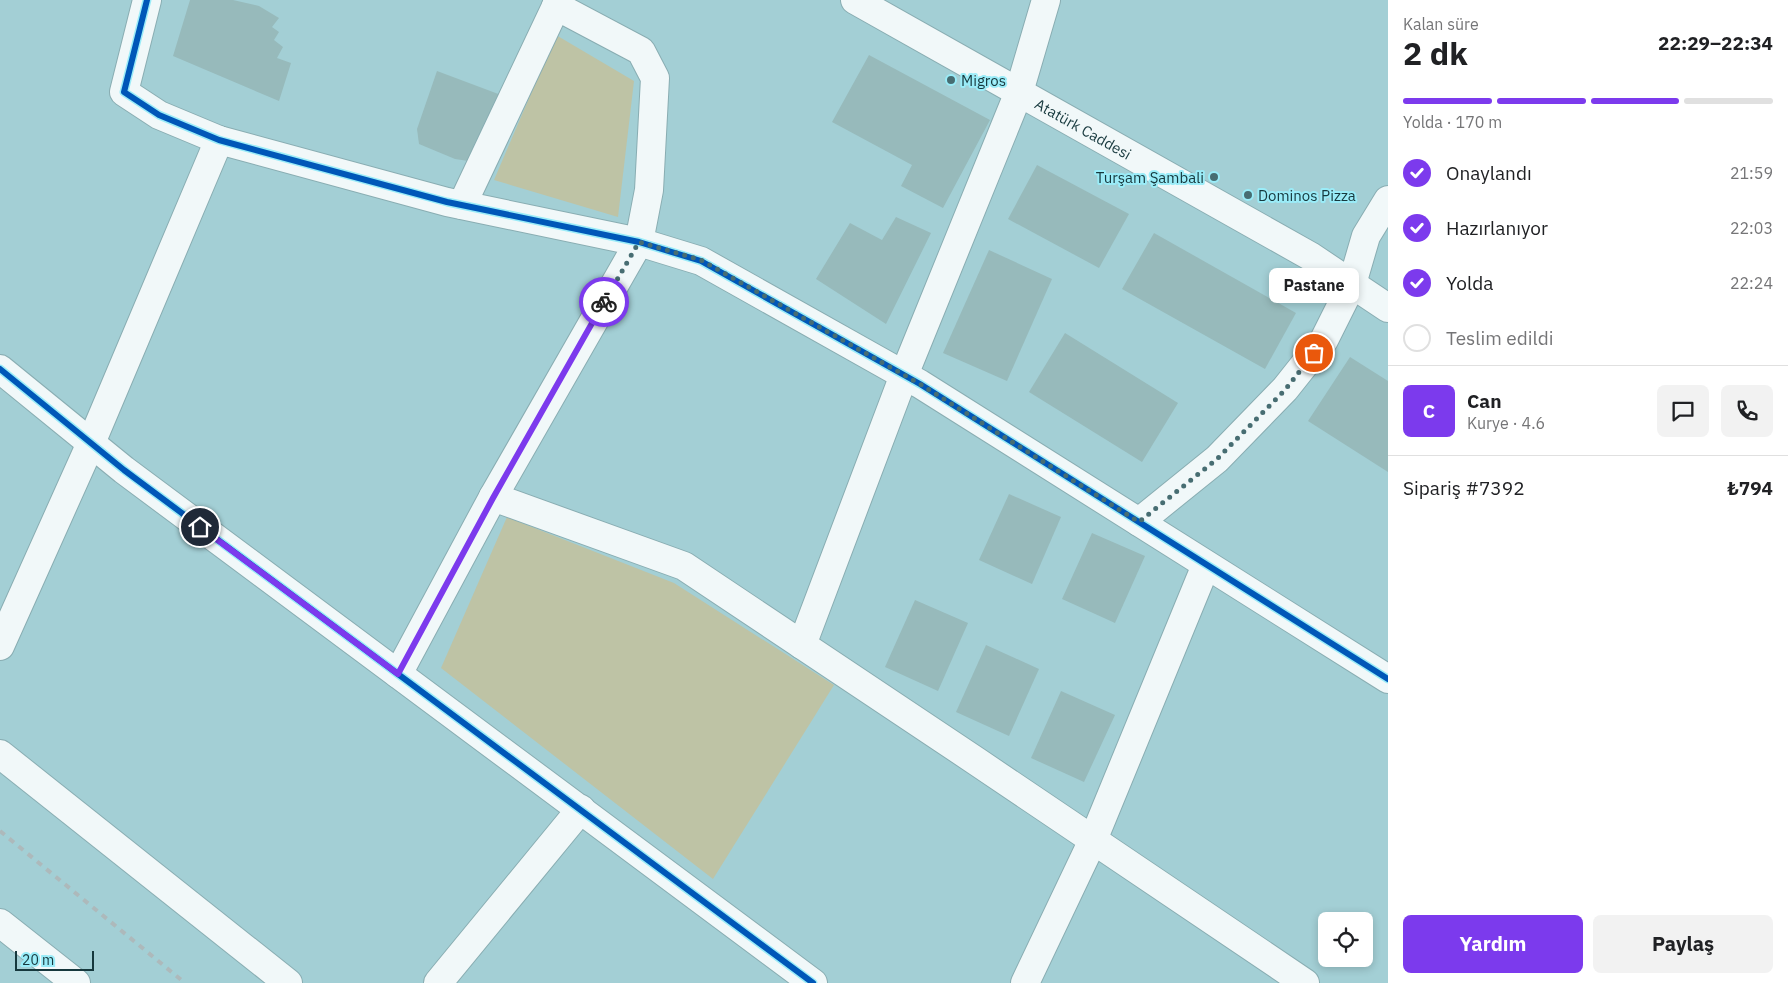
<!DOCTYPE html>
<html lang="tr">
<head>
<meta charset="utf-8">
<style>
	body { margin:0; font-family:"IBM Plex Sans",sans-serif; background:#f2f2f2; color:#202124; height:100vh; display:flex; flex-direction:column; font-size:19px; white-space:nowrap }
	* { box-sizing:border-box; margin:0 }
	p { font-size:16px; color:#757577 }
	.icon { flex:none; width:28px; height:28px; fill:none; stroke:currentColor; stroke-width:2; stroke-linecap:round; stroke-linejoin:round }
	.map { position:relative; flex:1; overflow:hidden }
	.panel { display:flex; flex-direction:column; background:#fff; width:400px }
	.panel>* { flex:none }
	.buttons { position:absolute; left:1318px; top:912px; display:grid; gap:10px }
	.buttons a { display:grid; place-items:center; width:55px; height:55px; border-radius:8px; background:#fff; box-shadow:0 2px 8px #0003; font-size:25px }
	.scale { position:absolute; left:15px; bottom:12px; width:79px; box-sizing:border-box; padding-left:5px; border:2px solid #16383d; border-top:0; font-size:14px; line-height:18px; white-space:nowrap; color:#16383d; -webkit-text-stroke:4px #9aecf8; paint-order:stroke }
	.pin { position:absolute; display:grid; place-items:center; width:42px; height:42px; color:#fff; margin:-21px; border:2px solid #fff; border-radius:50%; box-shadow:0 1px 5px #0007 }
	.courier { position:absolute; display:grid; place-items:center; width:50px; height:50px; margin:-25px; border:4px solid #7c3aed; border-radius:50%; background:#fff; color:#222; box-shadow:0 1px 6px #0007 }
	.bubble { position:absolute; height:35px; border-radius:8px; background:#fff; box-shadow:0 2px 8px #0003; font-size:16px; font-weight:800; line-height:35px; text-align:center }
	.overview em { font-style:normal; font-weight:800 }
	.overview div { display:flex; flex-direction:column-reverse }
	.overview { display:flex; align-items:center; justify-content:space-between; height:85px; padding:0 15px }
	h1 { font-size:32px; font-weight:800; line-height:38px }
	.bar { display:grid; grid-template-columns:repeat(4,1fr); gap:8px 5px; align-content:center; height:60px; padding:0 15px }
	.bar i { height:6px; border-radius:4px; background:#e0e0e0 }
	.bar .selected { background:#7c3aed }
	.bar p { grid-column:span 4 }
	.line { display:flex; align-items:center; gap:12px; padding:0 15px; border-top:1px solid #e0e0e0 }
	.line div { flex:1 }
	.round { display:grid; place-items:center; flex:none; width:52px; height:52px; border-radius:8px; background:#f2f2f2 }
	ol { padding:0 15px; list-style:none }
	li { display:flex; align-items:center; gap:15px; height:55px }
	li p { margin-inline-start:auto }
	li .icon { padding:5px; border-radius:50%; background:#7c3aed; color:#fff; stroke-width:4 }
	li:last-child { color:#757577 }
	li i { width:28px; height:28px; border:2px solid #e0e0e0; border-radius:50% }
	.button { display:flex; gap:10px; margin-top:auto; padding:10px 15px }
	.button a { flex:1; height:58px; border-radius:8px; background:#7c3aed; color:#fff; font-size:20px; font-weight:800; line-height:58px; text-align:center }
	.button a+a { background:#f2f2f2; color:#202124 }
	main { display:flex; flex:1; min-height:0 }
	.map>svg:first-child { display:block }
</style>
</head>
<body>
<main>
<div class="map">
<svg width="1388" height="983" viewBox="0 0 1388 983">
	<rect width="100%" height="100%" fill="#a3cfd5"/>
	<!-- green -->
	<g fill="#bec3a5">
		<path d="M556,35L634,81L618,217L494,180Z"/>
		<path d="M507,517L674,583L834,685L713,879L441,668Z"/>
	</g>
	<!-- building -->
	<g fill="#97babb">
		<path d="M190,0H233L259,6L279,18L272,27L279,32L274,40L283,47L277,58L291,63L279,101L173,56Z"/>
		<path d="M869,55L990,120L943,208L901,186L912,165L832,122Z"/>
		<path d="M437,71L501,95L475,162L455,159L419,144L417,129Z"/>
		<path d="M1037,165L1129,214L1099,268L1008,219Z"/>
		<path d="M896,217L931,233L886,324L816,279L850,223L882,240Z"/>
		<path d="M1154,233L1296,313L1265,369L1122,289Z"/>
		<path d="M989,250L1052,279L1007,381L943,353Z"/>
		<path d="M1065,333L1178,403L1142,462L1029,392Z"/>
		<path d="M1350,357L1388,381V472L1308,421Z"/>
		<path d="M1009,494L1061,517L1032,584L979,560Z"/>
		<path d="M1092,533L1145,556L1115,623L1062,599Z"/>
		<path d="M915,600L968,623L938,691L885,667Z"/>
		<path d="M986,645L1039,669L1009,736L956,712Z"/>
		<path d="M1061,691L1115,715L1084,782L1031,758Z"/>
	</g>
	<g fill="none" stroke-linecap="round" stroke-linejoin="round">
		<!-- minor casing -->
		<g stroke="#89adb2" stroke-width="30">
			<g id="minor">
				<path d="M147,0L124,92L159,115L219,140L447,202L639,242L701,261L920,384L1388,679"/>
				<path id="s1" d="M855,0L1310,256L1388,308"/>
				<path d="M462,205L559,0"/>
				<path d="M0,369L124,470L813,983"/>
				<path d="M493,497L684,566L976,761L1305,983"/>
				<path d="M1139,522L1217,459L1285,389L1324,340L1352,284L1366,236L1388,200"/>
				<path d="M802,645L904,375L1019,92L1046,0"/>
				<path d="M0,646L91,443L219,140"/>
				<path d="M398,674L493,497L639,242L649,190L655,78L641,51L556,6"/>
				<path d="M0,754L288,983"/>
				<path d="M0,923L76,983"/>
				<path d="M438,983L581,809"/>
				<path d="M1025,983L1093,840L1206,565"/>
			</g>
		</g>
		<!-- minor -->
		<use href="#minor" stroke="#f1f8f9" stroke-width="28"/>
		<!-- rail -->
		<path stroke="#adb9bb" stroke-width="4" stroke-dasharray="6 6" stroke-linecap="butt" d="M0,831L185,983"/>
		<!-- cycleway casing -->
		<g stroke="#9aecf8" stroke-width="9">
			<g id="cycleway">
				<path d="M147,0L124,92L159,115L219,140L447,202L639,242L701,261L920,384L1388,679"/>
				<path d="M0,369L124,470L813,983"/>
			</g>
		</g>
		<!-- cycleway -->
		<use href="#cycleway" stroke="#0057b8" stroke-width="6"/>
	</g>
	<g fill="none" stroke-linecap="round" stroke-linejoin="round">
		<!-- done -->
		<path stroke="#476d72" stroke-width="5" stroke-dasharray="0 9" d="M604,302L639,242L701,260L920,384L1139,522L1217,459L1285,390L1314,353"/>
		<!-- route -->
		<path stroke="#7c3aed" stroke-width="6" d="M200,527L398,674L493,498L604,302"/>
	</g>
	<!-- markers -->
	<g fill="#476d72" stroke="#9aecf8" stroke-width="2">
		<circle cx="951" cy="80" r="5"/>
		<circle cx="1214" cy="177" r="5"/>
		<circle cx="1248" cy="195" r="5"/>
	</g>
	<g text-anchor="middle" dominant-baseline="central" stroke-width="4" stroke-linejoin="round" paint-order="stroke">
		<!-- poi labels -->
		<g font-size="15" fill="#16383d" stroke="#9aecf8" text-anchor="start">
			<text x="961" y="80">Migros</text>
			<text x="1204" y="177" text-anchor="end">Turşam Şambali</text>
			<text x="1258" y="195">Dominos Pizza</text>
		</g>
		<!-- street labels -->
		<g font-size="15" fill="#16383d" stroke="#9aecf8">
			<text stroke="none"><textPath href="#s1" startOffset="262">Atatürk Caddesi</textPath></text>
		</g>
	</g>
</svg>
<div class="buttons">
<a><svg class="icon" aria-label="locate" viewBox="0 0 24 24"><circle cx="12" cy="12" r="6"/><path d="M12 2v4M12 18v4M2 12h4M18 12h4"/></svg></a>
</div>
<div class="scale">20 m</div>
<div class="pin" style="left:1314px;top:353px;background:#ea580c"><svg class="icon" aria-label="bag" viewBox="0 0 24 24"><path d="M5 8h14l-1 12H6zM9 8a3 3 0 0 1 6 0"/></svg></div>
<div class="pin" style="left:200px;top:527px;background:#1f2937"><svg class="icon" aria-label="home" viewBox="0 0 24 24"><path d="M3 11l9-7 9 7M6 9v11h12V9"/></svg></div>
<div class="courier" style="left:604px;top:302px"><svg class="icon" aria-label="bike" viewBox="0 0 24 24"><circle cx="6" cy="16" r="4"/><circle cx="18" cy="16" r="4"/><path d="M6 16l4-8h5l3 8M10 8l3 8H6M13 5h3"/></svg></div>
<div class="bubble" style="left:1269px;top:268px;width:90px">Pastane</div>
</div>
<section class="panel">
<div class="overview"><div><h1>2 dk</h1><p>Kalan süre</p></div><em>22:29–22:34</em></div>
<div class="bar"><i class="selected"></i><i class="selected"></i><i class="selected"></i><i></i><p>Yolda · 170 m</p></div>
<ol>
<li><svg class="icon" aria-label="check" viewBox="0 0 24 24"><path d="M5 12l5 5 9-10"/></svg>Onaylandı<p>21:59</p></li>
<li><svg class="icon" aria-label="check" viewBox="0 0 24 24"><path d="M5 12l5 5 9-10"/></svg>Hazırlanıyor<p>22:03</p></li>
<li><svg class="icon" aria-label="check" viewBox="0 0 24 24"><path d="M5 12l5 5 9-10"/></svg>Yolda<p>22:24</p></li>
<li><i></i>Teslim edildi</li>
</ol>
<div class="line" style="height:90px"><b class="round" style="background:#7c3aed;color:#fff">C</b><div><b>Can</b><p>Kurye · 4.6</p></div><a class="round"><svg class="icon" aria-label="chat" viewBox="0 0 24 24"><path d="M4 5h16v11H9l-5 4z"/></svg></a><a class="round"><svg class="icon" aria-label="phone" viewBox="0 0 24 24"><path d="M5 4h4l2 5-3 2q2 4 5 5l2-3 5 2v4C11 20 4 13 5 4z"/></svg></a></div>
<div class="line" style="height:65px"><div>Sipariş #7392</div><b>₺794</b></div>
<div class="button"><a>Yardım</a><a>Paylaş</a></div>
</section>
</main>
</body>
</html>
